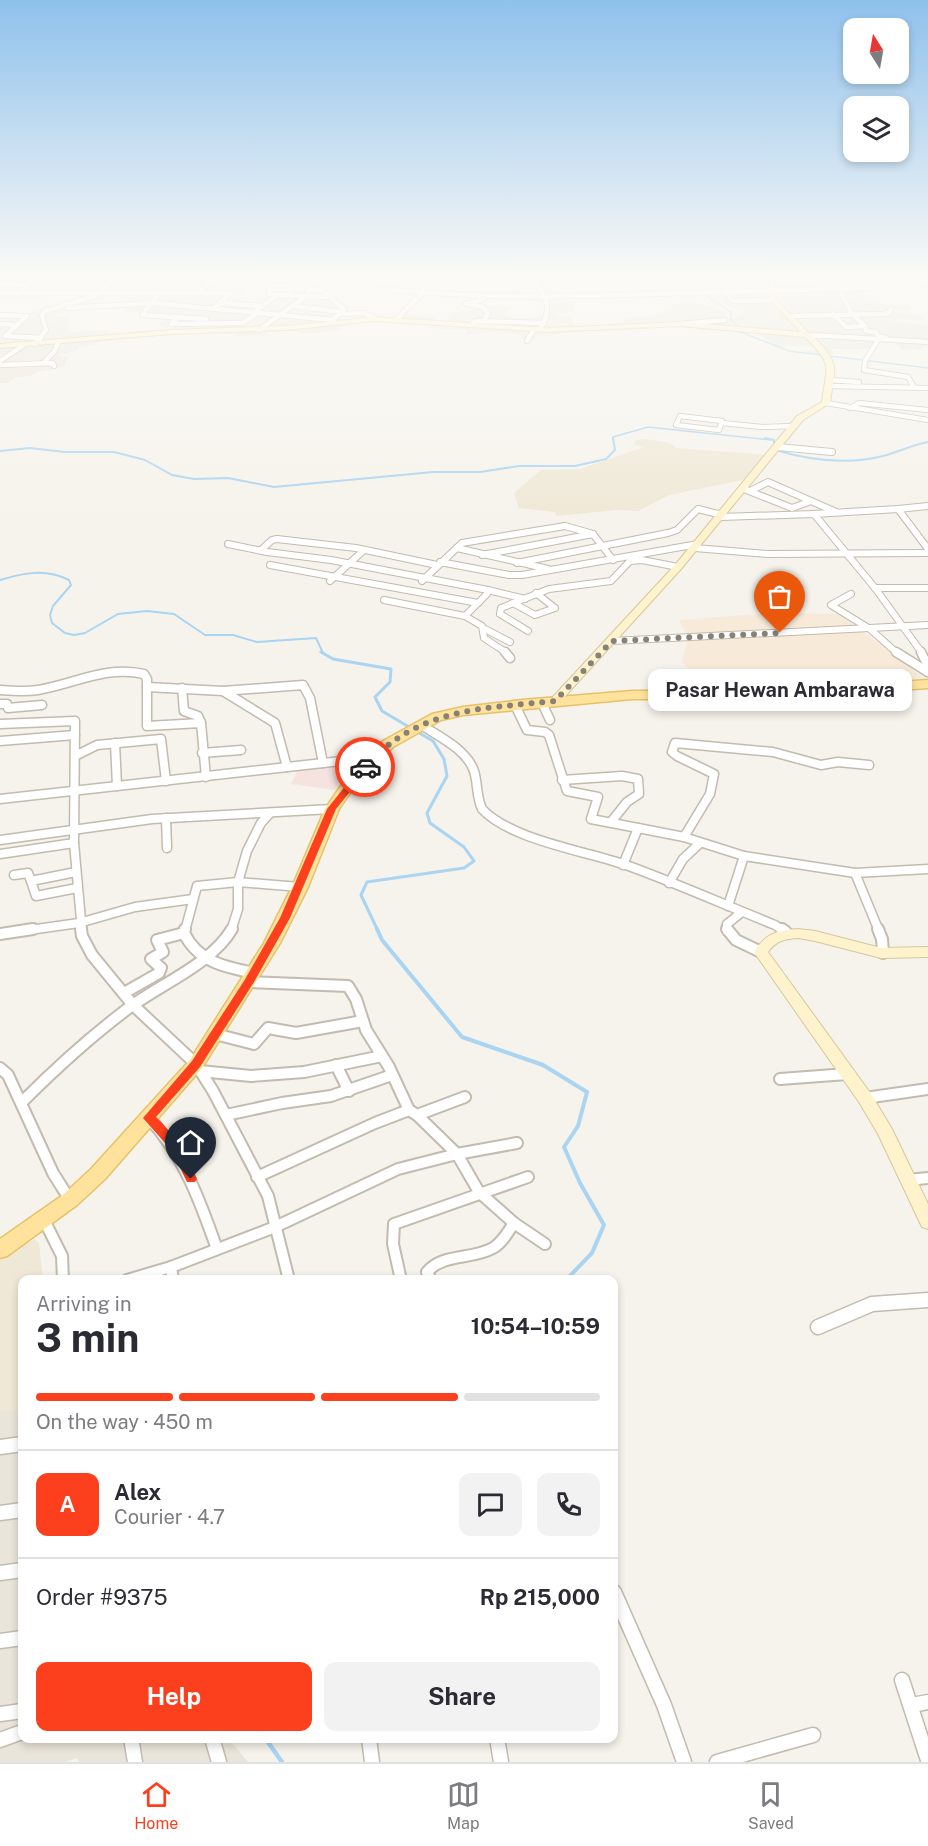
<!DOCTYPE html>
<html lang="en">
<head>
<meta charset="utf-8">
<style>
	body { margin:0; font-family:"Public Sans",sans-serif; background:#f2f2f3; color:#2b2b33; height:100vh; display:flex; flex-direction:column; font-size:22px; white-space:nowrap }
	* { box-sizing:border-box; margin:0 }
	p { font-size:20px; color:#7c7c81 }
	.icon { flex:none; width:33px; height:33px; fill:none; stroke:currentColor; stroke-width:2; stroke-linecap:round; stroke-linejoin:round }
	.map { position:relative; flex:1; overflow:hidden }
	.side { position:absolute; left:18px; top:1275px; width:600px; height:468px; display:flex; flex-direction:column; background:#fff; border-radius:12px; box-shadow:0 3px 9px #0003 }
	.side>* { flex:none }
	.needle { width:39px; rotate:349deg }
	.fabs { position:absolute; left:843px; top:18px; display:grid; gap:12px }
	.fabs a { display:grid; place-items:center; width:66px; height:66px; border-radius:12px; background:#fff; box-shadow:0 3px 9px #0003; font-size:30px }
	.pin { position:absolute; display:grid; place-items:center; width:51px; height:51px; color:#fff; margin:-62px -26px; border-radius:50% 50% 50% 0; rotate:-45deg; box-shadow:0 0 6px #0007 }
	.pin .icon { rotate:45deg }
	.courier { position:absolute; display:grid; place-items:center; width:60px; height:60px; margin:-30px; border:4px solid #fc3f1d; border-radius:50%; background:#fff; color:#222; box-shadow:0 2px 8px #0007 }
	.bubble { position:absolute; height:42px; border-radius:12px; background:#fff; box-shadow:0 3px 9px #0003; font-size:20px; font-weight:700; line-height:42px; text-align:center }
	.summary em { font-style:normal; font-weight:700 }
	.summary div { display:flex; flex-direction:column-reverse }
	.summary { display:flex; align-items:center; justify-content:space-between; height:102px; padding:0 18px }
	h1 { font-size:39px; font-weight:700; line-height:45px }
	.bar { display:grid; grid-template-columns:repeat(4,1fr); gap:9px 6px; align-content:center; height:72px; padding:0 18px }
	.bar i { height:8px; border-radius:4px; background:#e1e1e2 }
	.bar .selected { background:#fc3f1d }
	.bar p { grid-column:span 4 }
	.line { display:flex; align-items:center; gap:15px; padding:0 18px; border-top:2px solid #e1e1e2 }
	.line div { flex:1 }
	.round { display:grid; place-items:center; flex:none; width:63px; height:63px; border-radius:12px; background:#f2f2f3 }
	.button { display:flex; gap:12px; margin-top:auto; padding:12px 18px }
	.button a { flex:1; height:69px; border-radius:12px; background:#fc3f1d; color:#fff; font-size:24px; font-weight:700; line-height:69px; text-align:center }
	.button a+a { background:#f2f2f3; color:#2b2b33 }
	.tabs { display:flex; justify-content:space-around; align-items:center; height:84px; border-top:2px solid #e1e1e2; background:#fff; font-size:16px; color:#7c7c81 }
	.tabs a { display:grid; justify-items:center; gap:3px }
	.tabs .selected { color:#fc3f1d }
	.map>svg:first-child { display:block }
</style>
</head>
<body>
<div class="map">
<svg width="928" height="1762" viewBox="0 0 928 1762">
	<rect width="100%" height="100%" fill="#f6f3ec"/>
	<!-- residential -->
	<g fill="#eae5da">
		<path d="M0,275H244L231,280L243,282L233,289L246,290L242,294H234L230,301L259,299L262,295L261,291L320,289L349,307L340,320V330L306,334L291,330L268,331L267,335L236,336L233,332L187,333L157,325L164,320L161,317L144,315V312H123L124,305L131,303L132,299L129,297H108L91,301L97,304L88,306L72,302L78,300V297L57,296L33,300H0Z"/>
		<path d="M402,275H460L453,283H442L440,280L443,277L422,278L415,282L416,289L425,290L423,296H408V292L395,290H375L374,284H396Z"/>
		<path d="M472,275L568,276L581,275L580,279L543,280L546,286H569L572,290L545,292L542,288H526L522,293L508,292L507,286L476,284L467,281Z"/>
		<path d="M688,275H805L802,276V289L839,287L833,275H875V290L864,291V297L880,304L909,305L910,311H897V313L923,316L925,320L894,319L895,322L928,325V347H921V350L902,349L896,343L879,342L875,349H831L834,354H809L807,351L819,350L816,346H777L756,333L744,331L698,330L695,327L681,325L628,329L621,318L650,317L673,309L671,305L694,301L724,312L726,319H733L744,313L741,309L728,307L712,295H697V298H684L680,293L713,287L711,283H693Z"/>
		<path d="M530,295L552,296L555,301L574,302L575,312L558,313L557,316L572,317L574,328H562L558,335L536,336L534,340L522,339V336L513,334L481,331L478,335L466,334V330L430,328V324L399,322L406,315L434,317L433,321L445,322L453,313L489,307H512L504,315L513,318H532L544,315L545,306L544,302L530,301Z"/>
		<path d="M60,304L68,311L54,316H70L68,332L109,330V333L96,344L79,347L78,350L58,356L68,357L64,367L37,372L31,376L16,377L9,383H0V315L20,316L40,309L38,308Z"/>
		<path d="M22,1409V1738L229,1739L248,1762H79L77,1758L66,1762H0V1410Z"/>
	</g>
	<!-- commercial -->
	<path fill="#f7ead8" d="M775,613L840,614L924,678L721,692L682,663L688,637L679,620Z"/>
	<!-- education -->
	<g fill="#efe8d6">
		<path d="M646,439L671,443L676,448L767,455L752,473L743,480L669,495L638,511L618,510L556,516L555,512L519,508L514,493L541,470L580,469L644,447L634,445L636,440Z"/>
		<path d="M34,1239L39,1243L43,1279L22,1280V1409L0,1410V1260Z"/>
	</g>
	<!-- medical -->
	<path fill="#f6e3e0" d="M331,764L354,766L335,790L291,784L299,768Z"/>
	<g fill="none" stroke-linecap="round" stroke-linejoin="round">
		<!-- stream-far4 -->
		<g stroke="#a9d4f2" stroke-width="1.5">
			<path d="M676,275L731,312V320L736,324L738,331L789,351L928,368"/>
			<path d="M891,275L928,288"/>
			<path d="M613,440V437L648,427L772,440"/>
		</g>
		<!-- stream-far3 -->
		<g stroke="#a9d4f2" stroke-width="2">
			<path d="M765,438L774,440V445"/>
			<path d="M775,450C809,460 848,465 883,456C898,452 912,445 928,442"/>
			<path d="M0,451L30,448L65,452H114L145,460L172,475L194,479L228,478L274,487L433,472H480L519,466H575L606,459L615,450L613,438"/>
			<path d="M0,580C24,573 45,568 69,580L71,585L53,606L50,615L52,623L65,633L74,635L85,633L118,614L147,611L174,614L205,635H233L257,642L316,638L323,653"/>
		</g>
		<!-- stream-far2 -->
		<path stroke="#a9d4f2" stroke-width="3" d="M321,652L333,659L391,669L390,682L375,697L382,711L433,741L444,759L447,776L427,813L430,823L464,847L474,861L464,868L367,882L361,895L378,931"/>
		<!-- stream-far1 -->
		<path stroke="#a9d4f2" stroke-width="4" d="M377,929L382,940L462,1037L543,1065L587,1092L578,1126L564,1147L580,1183L604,1225L592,1253L566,1280"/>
		<!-- stream -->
		<path stroke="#a9d4f2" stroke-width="4.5" d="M265,1738L282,1762"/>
		<!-- street-far4 casing -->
		<g stroke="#c2bbae" stroke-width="6">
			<g id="street-far4">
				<path d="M494,275L535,279C546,298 553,309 540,329"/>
				<path d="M833,275L851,313"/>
				<path d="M118,277H169"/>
				<path d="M730,277L772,279"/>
				<path d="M487,279L426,276L421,280L423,292C524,301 624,294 726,292L732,301L773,300"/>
				<path d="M700,279H710L709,275"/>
				<path d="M0,284L27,285"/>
				<path d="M391,290L423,292"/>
				<path d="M726,292L868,288"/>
				<path d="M0,293H158L152,303L333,320"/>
				<path d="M158,293H231L214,308"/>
				<path d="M198,293L217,275"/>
				<path d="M17,294L41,275"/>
				<path d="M278,295L269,294L271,285H290L291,296"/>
				<path d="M307,296L309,290H321L330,297"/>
				<path d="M484,299L466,304L483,307L488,313L484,321"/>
				<path d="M152,303L142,315L206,319"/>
				<path d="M221,303L263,306"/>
				<path d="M293,306L342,312"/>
				<path d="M68,308L152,303"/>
				<path d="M254,312L278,295L330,297L344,309L333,320L335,323"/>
				<path d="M340,314L365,313L375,319"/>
				<path d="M833,314L846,327L865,326L851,313"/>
				<path d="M0,315L27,316L5,336L41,338"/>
				<path d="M790,316L883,314L889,313L891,309"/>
				<path d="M178,317L171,324L242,323L258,313"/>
				<path d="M396,320L423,292"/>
				<path d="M0,324L17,325"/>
				<path d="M680,324L725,320"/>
				<path d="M471,325L475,321L544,323"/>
				<path d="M865,326L866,331L876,332L878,336L886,338"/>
				<path d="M259,330L306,296"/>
				<path d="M810,335L928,342"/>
				<path d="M878,340L865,361L864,370L908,377L914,387"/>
				<path d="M527,341L534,329"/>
				<path d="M35,344L46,330L42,315L45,311L95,296L120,275"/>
				<path d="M0,361L24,345"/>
				<path d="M43,363L54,352L59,341"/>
				<path d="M0,365L53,363L54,366"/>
				<path d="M829,380L859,382"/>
				<path d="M829,386L928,388"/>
				<path d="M826,403L928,420"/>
				<path d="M850,408L859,403L928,410"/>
				<path d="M680,416L722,421L719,430L676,425Z"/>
				<path d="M722,423L762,427L795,426"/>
			</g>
		</g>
		<!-- street-far3 casing -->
		<g stroke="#c2bbae" stroke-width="8">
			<g id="street-far3">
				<path d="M778,447L832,452"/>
				<path d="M744,489L792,508L811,501L836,512"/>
				<path d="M750,491L768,482L811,501"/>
				<path d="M898,509L928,506"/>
				<path d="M814,514L898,509L928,549"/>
				<path d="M721,517L814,514L875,588L922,653"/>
				<path d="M228,544L267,552L331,560L488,590L487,594L465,616"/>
				<path d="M457,548L548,569"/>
				<path d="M695,548L767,554L928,553"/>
				<path d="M261,550L272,540L277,539L356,548L437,565"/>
				<path d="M482,555L593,534L613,560"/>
				<path d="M440,562L509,575H522L698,544"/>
				<path d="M517,563L668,533L677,530L698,509L722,515"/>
				<path d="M270,565L478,603"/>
				<path d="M330,581L364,550"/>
				<path d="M422,581L462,543L565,526L593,534"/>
				<path d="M875,588H928"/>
				<path d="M488,590L525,599"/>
				<path d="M851,594L831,605L870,629L897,653"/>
				<path d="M384,600L465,616L482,626L484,638L507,653"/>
				<path d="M513,603L535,615L555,608L536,593"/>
				<path d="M483,628L510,642"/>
				<path d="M528,631L500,614L501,608L549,589L611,581L630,561L642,560L678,567"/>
				<path d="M612,641L928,625"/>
			</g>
		</g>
		<!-- street-far2 casing -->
		<g stroke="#c2bbae" stroke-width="11">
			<g id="street-far2">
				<path d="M505,652L510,658"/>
				<path d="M896,652L928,672"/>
				<path d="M921,652L928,666"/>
				<path d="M147,687L223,691L303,685L310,698L323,763"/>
				<path d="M182,688L184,711L198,716L201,723"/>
				<path d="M0,690C12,691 25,692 38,690C74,684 107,665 144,674L147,679V726L201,723L206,777"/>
				<path d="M223,691L275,723L287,767"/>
				<path d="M542,703L550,720"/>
				<path d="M0,704H7L8,708L42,705"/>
				<path d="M515,705L527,730L545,732L549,735L567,791L598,797L591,819L638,828"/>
				<path d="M0,724L75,721L74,843L82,931"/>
				<path d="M423,726C440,737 467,750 474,771C478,783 476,796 482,809C511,840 586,851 626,865C676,883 725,905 775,925L784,931"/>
				<path d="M0,741L75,735"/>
				<path d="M115,743L117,786"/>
				<path d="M202,753L241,750"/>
				<path d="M75,756L97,745L161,739L166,781"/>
				<path d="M562,780L622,776L638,779L639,794L627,802L611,822"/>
				<path d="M0,799L341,761L369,763"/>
				<path d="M166,818L167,848"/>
				<path d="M684,837L710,794L714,774L677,756L672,752L675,743L773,752L821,765L838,762L869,765"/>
				<path d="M0,840L152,819L332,809"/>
				<path d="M0,854L74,843"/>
				<path d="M744,856L855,873L928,869"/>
				<path d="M623,865L638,828L684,837L744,856L728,906"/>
				<path d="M855,873L879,931"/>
				<path d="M14,875L28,873L31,881L76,872"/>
				<path d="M31,881L36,896L77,888"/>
				<path d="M669,883L683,859L699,844"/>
				<path d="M22,931L79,923L135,907L193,899"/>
				<path d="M185,931L197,886L238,882L300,887"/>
				<path d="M231,931L238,909V882L247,851L261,823L270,813"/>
				<path d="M727,931V924L742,912"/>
			</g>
		</g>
		<!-- street-far1 casing -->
		<g stroke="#c2bbae" stroke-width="14">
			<g id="street-far1">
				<path d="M81,929L82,936L92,955L133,1005L196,1064L213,1091L268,1196L289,1280"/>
				<path d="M185,929L184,933C198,962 225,967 254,973"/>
				<path d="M727,929L736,940L761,952"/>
				<path d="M782,929L786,932"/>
				<path d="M878,929L882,939L883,953"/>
				<path d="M0,934L33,929"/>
				<path d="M248,982L348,986L356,999L366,1030L389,1067L409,1110"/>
				<path d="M124,993L159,973L161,968L151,959L163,952L157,940L184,933"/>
				<path d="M215,1034L254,1044L268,1028L296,1033L363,1021"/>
				<path d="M336,1065L349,1091"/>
				<path d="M0,1068L8,1075L53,1173L70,1200"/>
				<path d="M200,1071L251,1076L304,1072L382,1056"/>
				<path d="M780,1079L847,1074"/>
				<path d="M865,1098L928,1089"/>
				<path d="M22,1102C55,1069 89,1038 126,1010C158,985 211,965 232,929"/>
				<path d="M226,1115L282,1103L331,1096L392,1075"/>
				<path d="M417,1115L457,1154L479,1192L514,1223L545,1244"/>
				<path d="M149,1118C184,1156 200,1201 217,1249"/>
				<path d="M257,1177L375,1123L409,1110L417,1115L465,1097"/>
				<path d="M908,1180L928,1178"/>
				<path d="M44,1220L62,1256L63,1280"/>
				<path d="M171,1267L275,1227L398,1169L457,1154L517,1143"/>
				<path d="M127,1280L171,1267L173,1280"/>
				<path d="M401,1280L393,1244L394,1224L528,1177"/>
				<path d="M431,1280L427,1272C443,1253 472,1260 493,1248C502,1243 508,1232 514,1223"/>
			</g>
		</g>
		<!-- street casing -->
		<g stroke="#c2bbae" stroke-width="17">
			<g id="street">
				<path d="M818,1327L872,1304L928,1300"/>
				<path d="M0,1447L22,1444"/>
				<path d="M0,1513L22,1510"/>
				<path d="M0,1573L22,1570"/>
				<path d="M614,1592L664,1705L684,1762"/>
				<path d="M0,1641L22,1638"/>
				<path d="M902,1680L928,1760"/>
				<path d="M912,1705L928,1702"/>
				<path d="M0,1714L22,1711"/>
				<path d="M131,1738L135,1762"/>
				<path d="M212,1738L219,1762"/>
				<path d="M369,1738L372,1762"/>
				<path d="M497,1738L501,1762"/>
				<path d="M0,1740L22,1732"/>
				<path d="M717,1762L813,1735"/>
			</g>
		</g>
		<!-- secondary casing -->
		<g stroke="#d6c79b" stroke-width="2">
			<g id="secondary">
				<path d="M768,275H774L776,300L809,333H813V336C841,365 835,365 830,403L803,420L681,569L559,703H551V699L675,565L797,416L822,402C827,364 833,365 805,337L680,326L549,332L375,321L286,330L171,334L0,348V344L171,330L286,326L375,317L549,328L680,322L801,332L770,300Z"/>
				<path d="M798,929L815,931L881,948L928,947V957L881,958L815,941L798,938C784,939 776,941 768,952L871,1094L892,1129L928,1204V1229L922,1227L878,1134L859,1102L754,952C765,934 777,930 798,929Z"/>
			</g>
		</g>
		<!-- primary casing -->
		<g stroke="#e6c16a" stroke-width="3">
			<path id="primary" d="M928,680V688L771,699H632L463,715L441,720L393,747L350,793L339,809L308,887L280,943L202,1068L105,1179L77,1205L7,1256L0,1258V1239L63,1195L91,1169L190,1060L264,943L292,887L325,809L340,787L383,741L432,714L463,707L522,700L632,691H771Z"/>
		</g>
		<!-- street-far4 -->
		<use href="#street-far4" stroke="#fff" stroke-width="4.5"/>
		<!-- street-far3 -->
		<use href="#street-far3" stroke="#fff" stroke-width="6"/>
		<!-- street-far2 -->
		<use href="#street-far2" stroke="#fff" stroke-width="8"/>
		<!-- street-far1 -->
		<use href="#street-far1" stroke="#fff" stroke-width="10"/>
		<!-- street -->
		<use href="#street" stroke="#fff" stroke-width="14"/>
		<!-- secondary -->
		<use href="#secondary" fill="#fff3cd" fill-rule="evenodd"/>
		<!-- primary -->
		<use href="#primary" fill="#ffe39c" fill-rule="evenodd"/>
	</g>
	<!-- sky -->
	<linearGradient id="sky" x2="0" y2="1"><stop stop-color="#8fc1ec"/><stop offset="0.53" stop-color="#fbfaf6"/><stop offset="1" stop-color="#fbfaf6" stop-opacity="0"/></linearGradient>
	<rect width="928" height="522" fill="url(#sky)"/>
	<!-- route -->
	<path fill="#fc3f1d" d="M362,765L370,767L336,809L290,918L254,982L200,1067L156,1117C175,1135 186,1155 197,1179L195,1182H187L172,1151L143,1118L192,1061L244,981L280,918L327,809Z"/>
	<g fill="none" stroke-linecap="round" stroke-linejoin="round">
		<!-- done -->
		<path stroke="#878178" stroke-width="6" stroke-dasharray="0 10.8" d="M365,767C419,707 481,709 555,701L612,641L780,633"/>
	</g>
</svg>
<div class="fabs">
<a><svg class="needle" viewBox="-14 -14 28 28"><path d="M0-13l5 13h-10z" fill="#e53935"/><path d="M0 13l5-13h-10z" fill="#7c7c81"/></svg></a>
<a><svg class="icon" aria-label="layers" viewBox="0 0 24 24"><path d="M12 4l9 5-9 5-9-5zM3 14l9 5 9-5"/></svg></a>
</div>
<div class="pin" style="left:780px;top:633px;background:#ea580c"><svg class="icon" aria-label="bag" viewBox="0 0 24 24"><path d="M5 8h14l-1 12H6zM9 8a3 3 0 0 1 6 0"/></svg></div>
<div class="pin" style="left:191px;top:1179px;background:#1f2937"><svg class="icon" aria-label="home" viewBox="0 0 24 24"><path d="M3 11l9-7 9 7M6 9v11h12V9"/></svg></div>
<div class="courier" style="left:365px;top:767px"><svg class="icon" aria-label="car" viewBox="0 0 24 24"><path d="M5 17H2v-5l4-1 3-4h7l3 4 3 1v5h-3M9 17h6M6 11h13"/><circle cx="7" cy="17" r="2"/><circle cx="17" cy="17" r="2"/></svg></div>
<div class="bubble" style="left:648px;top:669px;width:264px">Pasar Hewan Ambarawa</div>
<section class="side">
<div class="summary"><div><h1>3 min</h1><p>Arriving in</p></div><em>10:54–10:59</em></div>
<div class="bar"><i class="selected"></i><i class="selected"></i><i class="selected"></i><i></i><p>On the way · 450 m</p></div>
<div class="line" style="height:108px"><b class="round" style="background:#fc3f1d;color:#fff">A</b><div><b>Alex</b><p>Courier · 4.7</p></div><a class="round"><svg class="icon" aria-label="chat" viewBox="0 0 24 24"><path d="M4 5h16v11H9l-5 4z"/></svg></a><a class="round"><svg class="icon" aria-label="phone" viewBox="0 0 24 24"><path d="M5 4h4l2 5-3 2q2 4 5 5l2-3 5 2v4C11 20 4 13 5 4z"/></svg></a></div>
<div class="line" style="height:78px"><div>Order #9375</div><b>Rp 215,000</b></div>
<div class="button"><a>Help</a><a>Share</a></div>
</section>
</div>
<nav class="tabs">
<a class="selected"><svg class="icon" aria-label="home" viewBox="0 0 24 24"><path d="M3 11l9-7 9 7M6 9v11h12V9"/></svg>Home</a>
<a><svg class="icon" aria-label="map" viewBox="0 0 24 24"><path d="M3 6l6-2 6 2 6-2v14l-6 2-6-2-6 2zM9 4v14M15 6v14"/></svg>Map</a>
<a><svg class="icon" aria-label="saved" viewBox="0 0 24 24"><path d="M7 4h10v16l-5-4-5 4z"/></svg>Saved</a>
</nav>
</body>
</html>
